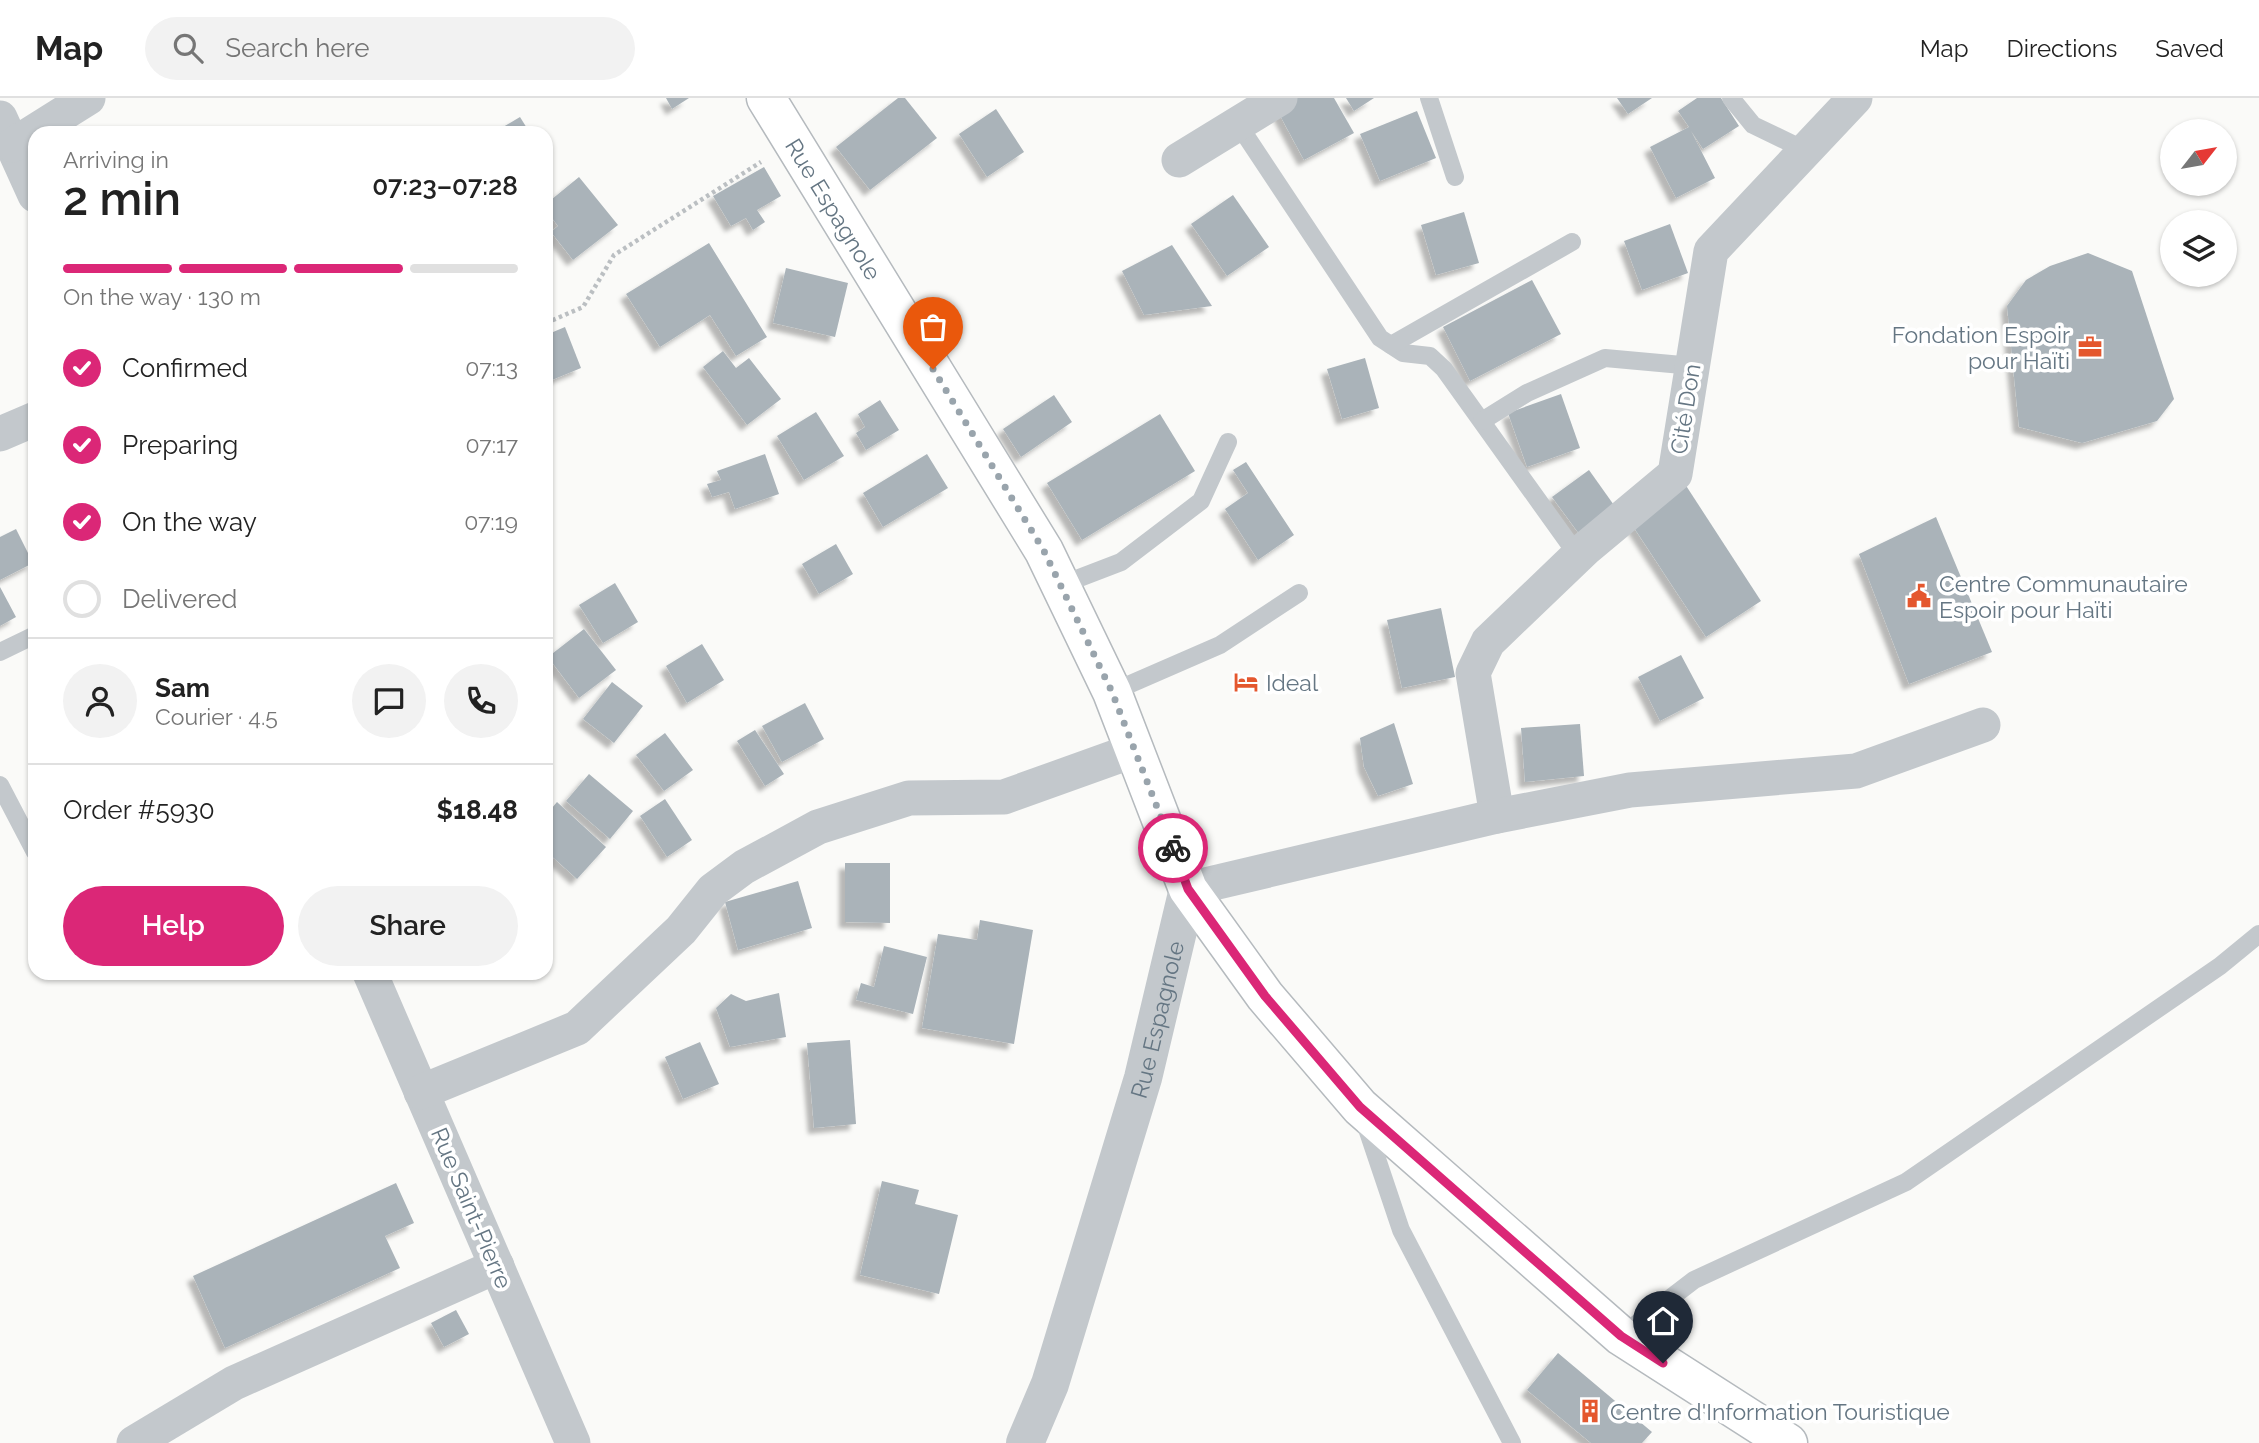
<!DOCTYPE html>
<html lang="en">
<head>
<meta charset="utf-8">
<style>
	body { margin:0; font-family:Raleway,sans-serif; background:#f2f2f2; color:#222; height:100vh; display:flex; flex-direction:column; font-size:26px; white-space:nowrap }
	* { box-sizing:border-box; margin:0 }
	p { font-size:23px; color:#767676 }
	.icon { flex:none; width:38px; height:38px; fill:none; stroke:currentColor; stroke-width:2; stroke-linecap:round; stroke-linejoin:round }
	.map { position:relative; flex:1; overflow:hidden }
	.details { position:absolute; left:28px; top:28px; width:525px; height:854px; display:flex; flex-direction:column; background:#fff; border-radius:21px; box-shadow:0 2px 5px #0004 }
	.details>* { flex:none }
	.needle { width:46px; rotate:59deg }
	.controls { position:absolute; left:2160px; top:21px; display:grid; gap:14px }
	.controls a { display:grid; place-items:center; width:77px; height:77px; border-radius:50%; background:#fff; box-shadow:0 2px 5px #0004; font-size:35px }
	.pin { position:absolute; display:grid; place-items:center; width:60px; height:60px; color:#fff; margin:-72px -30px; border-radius:50% 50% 50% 0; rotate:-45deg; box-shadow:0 0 7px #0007 }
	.pin .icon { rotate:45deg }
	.courier { position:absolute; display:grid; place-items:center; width:70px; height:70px; margin:-35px; border:5px solid #db2777; border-radius:50%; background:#fff; color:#222; box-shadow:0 2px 9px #0007 }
	.head em { font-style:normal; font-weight:600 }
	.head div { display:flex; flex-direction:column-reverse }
	.head { display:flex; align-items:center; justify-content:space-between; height:119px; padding:0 35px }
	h1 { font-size:46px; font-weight:600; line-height:52px }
	.bar { display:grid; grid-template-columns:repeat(4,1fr); gap:10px 7px; align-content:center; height:84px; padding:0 35px }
	.bar i { height:9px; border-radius:5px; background:#e0e0e0 }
	.bar .on { background:#db2777 }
	.bar p { grid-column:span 4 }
	.line { display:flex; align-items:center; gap:18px; padding:0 35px; border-top:2px solid #e0e0e0 }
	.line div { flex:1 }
	.round { display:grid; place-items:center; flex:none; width:74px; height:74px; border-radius:37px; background:#f2f2f2 }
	ol { padding:0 35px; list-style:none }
	li { display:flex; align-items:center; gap:21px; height:77px }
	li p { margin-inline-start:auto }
	li .icon { padding:7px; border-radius:50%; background:#db2777; color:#fff; stroke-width:4 }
	li:last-child { color:#767676 }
	li i { width:38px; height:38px; border:4px solid #e0e0e0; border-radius:50% }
	.button { display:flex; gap:14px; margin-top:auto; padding:14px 35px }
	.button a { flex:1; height:80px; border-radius:42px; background:#db2777; color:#fff; font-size:28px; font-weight:600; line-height:80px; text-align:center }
	.button a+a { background:#f2f2f2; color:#222 }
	header { display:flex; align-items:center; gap:42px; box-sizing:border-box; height:98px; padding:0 35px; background:#fff; border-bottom:2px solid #e0e0e0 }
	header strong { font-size:33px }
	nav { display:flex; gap:38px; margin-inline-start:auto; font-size:24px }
	.search { width:490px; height:63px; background:#f2f2f2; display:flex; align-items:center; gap:18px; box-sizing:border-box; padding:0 24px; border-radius:38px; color:#767676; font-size:26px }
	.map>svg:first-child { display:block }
</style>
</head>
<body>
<header>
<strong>Map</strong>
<div class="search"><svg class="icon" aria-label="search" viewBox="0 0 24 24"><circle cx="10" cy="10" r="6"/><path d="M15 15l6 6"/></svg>Search here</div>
<nav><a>Map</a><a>Directions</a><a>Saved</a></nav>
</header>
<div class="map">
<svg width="2259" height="1345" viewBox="0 0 2259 1345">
	<defs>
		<filter id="shadow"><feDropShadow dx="-6" dy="6" stdDeviation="2" flood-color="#0004"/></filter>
	</defs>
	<rect width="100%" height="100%" fill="#fafaf8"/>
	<!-- building -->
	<g fill="#aab3b9" filter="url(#shadow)">
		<path d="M666,0H689L672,11Z"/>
		<path d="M898,0H905L937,40L870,92L836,49Z"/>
		<path d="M1295,0H1334L1354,35L1304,62L1276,10Z"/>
		<path d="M1346,0H1374L1354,13Z"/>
		<path d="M1617,0H1652L1628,16Z"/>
		<path d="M1697,0H1721L1739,28L1703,51L1691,33L1715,80L1676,100L1650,49L1689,29L1678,13Z"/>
		<path d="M996,11L1024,54L987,79L959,36Z"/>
		<path d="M1417,13L1436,60L1380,83L1360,36Z"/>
		<path d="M520,19L530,35H493Z"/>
		<path d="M764,69L781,98L757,112L765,124L753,132L746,120L731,128L713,98Z"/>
		<path d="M579,79L618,127L573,162L551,134L558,128L546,112V106Z"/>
		<path d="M1233,97L1269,149L1227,178L1191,126Z"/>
		<path d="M1464,114L1479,165L1436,177L1421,127Z"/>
		<path d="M1670,126L1688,175L1642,192L1624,143Z"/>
		<path d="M709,145L767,239L736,258L710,217L660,249L626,196Z"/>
		<path d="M1172,147L1212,208L1144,217L1122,173Z"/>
		<path d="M2088,155L2132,173L2174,301L2157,323L2082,345L2019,329L2007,208L2026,182L2050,168Z"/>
		<path d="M786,170L848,185L835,239L773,225Z"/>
		<path d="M1532,182L1561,236L1470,283L1443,229Z"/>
		<path d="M565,229L581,270L552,282L546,268V237Z"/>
		<path d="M723,253L736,270L749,260L781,301L747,327L703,269Z"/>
		<path d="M1365,260L1379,310L1342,321L1327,271Z"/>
		<path d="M1561,296L1580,350L1527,369L1508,315Z"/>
		<path d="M1054,297L1072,324L1021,359L1003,331Z"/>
		<path d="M880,302L899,332L866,352L856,335L865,329L858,316Z"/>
		<path d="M816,314L844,358L804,382L777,338Z"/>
		<path d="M1160,316L1195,373L1082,442L1047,385Z"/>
		<path d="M765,356L779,396L735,411L729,394L712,399L707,386L721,382L717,373Z"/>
		<path d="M927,356L948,390L883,429L863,395Z"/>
		<path d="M1246,364L1294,437L1258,462L1225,411L1248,395L1233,372Z"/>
		<path d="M1589,372L1616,410L1580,437L1552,399Z"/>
		<path d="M1683,383L1761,503L1706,539L1627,419Z"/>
		<path d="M1936,419L1992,554L1909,586L1859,456Z"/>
		<path d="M16,431L33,465L0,482V439Z"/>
		<path d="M836,446L853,476L819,496L802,466Z"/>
		<path d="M615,485L638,524L603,545L579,507Z"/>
		<path d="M0,489L16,519L0,528Z"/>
		<path d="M1441,510L1455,579L1402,590L1387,522Z"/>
		<path d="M584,531L616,572L579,600L548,559Z"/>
		<path d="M702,546L724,582L687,605L666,568Z"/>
		<path d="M1681,557L1704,600L1660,623L1638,579Z"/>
		<path d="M612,584L643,608L614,645L583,621Z"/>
		<path d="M805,605L824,641L782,664L762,628Z"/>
		<path d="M1394,625L1413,686L1378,698L1364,669L1360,640Z"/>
		<path d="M1580,626L1584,678L1525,684L1521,630Z"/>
		<path d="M755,632L784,676L765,688L737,643Z"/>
		<path d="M665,635L693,672L664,693L636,657Z"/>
		<path d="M589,676L633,713L610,741L566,703Z"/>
		<path d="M665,701L692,742L667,759L640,718Z"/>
		<path d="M557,704L606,749L577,781L546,753V717Z"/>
		<path d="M845,765H890V825L845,824Z"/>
		<path d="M798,783L812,830L738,852L725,804Z"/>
		<path d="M980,822L1033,832L1014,946L922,930L938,836L977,842Z"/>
		<path d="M884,848L927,859L913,916L856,902L861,885L874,889Z"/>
		<path d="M779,895L786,939L730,949L716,910L731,896L746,903Z"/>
		<path d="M850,942L856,1026L814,1030L807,945Z"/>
		<path d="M700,944L719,986L683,1001L665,959Z"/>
		<path d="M882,1083L919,1092L915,1106L958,1117L939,1196L860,1177Z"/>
		<path d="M396,1085L414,1125L385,1138L400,1170L225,1250L193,1178Z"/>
		<path d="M456,1212L469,1236L444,1249L431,1225Z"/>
		<path d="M1558,1255L1652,1334L1642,1345H1591L1527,1292Z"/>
	</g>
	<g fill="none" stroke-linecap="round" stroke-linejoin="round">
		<!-- primary casing -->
		<g stroke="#b5babe" stroke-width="41">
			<g id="primary">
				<path id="s2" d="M766,0L1044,453L1112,594L1188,791L1265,898L1360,1009L1621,1238L1788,1345"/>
			</g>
		</g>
		<!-- path -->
		<path stroke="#bbbfc2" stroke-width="4.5" stroke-dasharray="3.5 3.5" stroke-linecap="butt" d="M546,225L583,209L614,157L761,64"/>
		<!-- service -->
		<g stroke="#c3c8cc" stroke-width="18">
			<path d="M1429,0L1455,79"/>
			<path d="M1731,0L1753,27L1805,52"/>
			<path d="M1238,26L1380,240L1403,255L1430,258L1444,271L1578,458"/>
			<path d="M1391,247L1572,144"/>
			<path d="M1482,323L1527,295L1605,260L1693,268"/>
			<path d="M1061,487L1121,464L1201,403L1228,344"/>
			<path d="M0,554L35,537"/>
			<path d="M1112,594L1220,547L1299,495"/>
			<path d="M0,687L35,754"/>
			<path d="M1365,1025L1401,1132L1512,1345"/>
			<path d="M1621,1238L1694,1182L1906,1084L2220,868L2259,836"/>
		</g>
		<!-- minor -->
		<g stroke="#c3c8cc" stroke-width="35">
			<path d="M0,20L35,97"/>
			<path d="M13,47L88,0"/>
			<path d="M1179,62L1280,0"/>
			<path d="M0,336L35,321"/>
			<path d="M1497,718L1473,575L1488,544L1585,451L1675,376L1711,153L1855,0"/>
			<path d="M1188,791L1497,718L1630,692L1856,673L1983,627"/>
			<path d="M370,875L573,1345"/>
			<path d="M421,994L577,930L681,832L713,792L744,769L818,729L909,700L1004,699L1135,652"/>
			<path d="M134,1345L234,1285L497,1168"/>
		</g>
		<!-- tertiary -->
		<path stroke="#c3c8cc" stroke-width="38" id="s1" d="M1025,1345L1050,1286L1143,980L1188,791"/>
		<!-- primary -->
		<use href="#primary" stroke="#fff" stroke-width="38"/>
	</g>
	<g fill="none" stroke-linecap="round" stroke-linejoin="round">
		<!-- done -->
		<path stroke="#99a4ac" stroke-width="7" stroke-dasharray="0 12.6" d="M933,271L1044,453L1112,594L1173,750"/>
		<!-- route -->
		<path stroke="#db2777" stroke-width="9" d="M1173,750L1188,791L1265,898L1360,1009L1621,1238L1663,1265"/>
	</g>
	<!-- icons -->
	<defs>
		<g id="office-bare" transform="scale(1.89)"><path d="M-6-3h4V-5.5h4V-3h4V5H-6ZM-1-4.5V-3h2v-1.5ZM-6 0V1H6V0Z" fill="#e4572e" stroke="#fff" stroke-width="2.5" paint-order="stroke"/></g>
		<g id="civic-bare" transform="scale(1.89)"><path d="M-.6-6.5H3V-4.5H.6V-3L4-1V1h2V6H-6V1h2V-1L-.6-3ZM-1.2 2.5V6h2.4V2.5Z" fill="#e4572e" stroke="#fff" stroke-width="2.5" paint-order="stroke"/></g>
		<g id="hotel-bare" transform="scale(1.89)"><path d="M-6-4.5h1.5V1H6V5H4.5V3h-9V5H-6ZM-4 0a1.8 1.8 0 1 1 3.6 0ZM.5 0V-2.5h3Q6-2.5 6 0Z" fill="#e4572e" stroke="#fff" stroke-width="2.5" paint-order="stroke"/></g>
		<g id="building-bare" transform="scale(1.89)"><path d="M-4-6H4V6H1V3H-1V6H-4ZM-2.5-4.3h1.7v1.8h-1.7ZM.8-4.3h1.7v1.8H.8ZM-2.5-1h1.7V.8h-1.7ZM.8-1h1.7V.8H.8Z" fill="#e4572e" stroke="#fff" stroke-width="2.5" paint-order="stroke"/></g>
	</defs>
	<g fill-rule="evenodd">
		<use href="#office-bare" x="2090" y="249"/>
		<use href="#civic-bare" x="1919" y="498"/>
		<use href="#hotel-bare" x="1246" y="584"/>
		<use href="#building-bare" x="1590" y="1313"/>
	</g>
	<g text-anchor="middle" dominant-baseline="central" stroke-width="7" stroke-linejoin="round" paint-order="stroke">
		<!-- street labels -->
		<g font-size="23" fill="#657683" stroke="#fff">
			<text stroke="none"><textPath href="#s2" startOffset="130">Rue Espagnole</textPath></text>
			<text transform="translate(1685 311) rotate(-81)">Cité Don</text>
			<text stroke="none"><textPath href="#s1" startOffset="444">Rue Espagnole</textPath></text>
			<text transform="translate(472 1110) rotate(67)">Rue Saint-Pierre</text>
		</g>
		<!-- poi labels -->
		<g font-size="23" fill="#657683" stroke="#fff" text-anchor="start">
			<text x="2070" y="236" text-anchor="end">Fondation Espoir<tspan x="2070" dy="26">pour Haïti</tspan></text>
			<text x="1939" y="485">Centre Communautaire<tspan x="1939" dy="26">Espoir pour Haïti</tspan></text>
			<text x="1266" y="584">Ideal</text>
			<text x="1610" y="1313">Centre d'Information Touristique</text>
		</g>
	</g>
</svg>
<div class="controls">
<a><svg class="needle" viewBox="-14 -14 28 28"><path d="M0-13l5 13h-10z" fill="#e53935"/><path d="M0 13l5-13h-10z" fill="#767676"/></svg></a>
<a><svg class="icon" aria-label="layers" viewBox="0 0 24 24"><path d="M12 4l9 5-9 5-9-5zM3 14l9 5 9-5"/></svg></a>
</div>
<div class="pin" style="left:933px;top:271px;background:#ea580c"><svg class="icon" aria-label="bag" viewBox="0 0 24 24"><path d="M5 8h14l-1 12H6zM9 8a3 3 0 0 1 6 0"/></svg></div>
<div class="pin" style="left:1663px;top:1265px;background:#1f2937"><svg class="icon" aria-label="home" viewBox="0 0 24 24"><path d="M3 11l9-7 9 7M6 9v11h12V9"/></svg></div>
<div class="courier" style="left:1173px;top:750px"><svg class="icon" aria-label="bike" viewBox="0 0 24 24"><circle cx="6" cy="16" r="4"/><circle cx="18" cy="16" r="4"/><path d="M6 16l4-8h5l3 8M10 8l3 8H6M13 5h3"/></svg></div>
<section class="details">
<div class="head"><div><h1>2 min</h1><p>Arriving in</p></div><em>07:23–07:28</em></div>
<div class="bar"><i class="on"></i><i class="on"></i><i class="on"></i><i></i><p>On the way · 130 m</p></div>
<ol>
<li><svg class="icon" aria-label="check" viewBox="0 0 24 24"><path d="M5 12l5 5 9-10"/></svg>Confirmed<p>07:13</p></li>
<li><svg class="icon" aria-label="check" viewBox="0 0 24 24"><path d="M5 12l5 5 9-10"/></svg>Preparing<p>07:17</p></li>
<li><svg class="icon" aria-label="check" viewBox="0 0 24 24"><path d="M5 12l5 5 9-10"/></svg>On the way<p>07:19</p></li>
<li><i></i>Delivered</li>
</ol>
<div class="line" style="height:126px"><a class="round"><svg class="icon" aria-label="person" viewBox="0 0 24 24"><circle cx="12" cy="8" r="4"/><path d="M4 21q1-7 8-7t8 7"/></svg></a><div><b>Sam</b><p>Courier · 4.5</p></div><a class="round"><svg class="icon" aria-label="chat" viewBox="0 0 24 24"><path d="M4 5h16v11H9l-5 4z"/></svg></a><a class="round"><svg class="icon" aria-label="phone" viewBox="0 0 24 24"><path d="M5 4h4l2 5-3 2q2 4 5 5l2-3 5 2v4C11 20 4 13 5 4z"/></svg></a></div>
<div class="line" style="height:91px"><div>Order #5930</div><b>$18.48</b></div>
<div class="button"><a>Help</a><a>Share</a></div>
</section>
</div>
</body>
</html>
